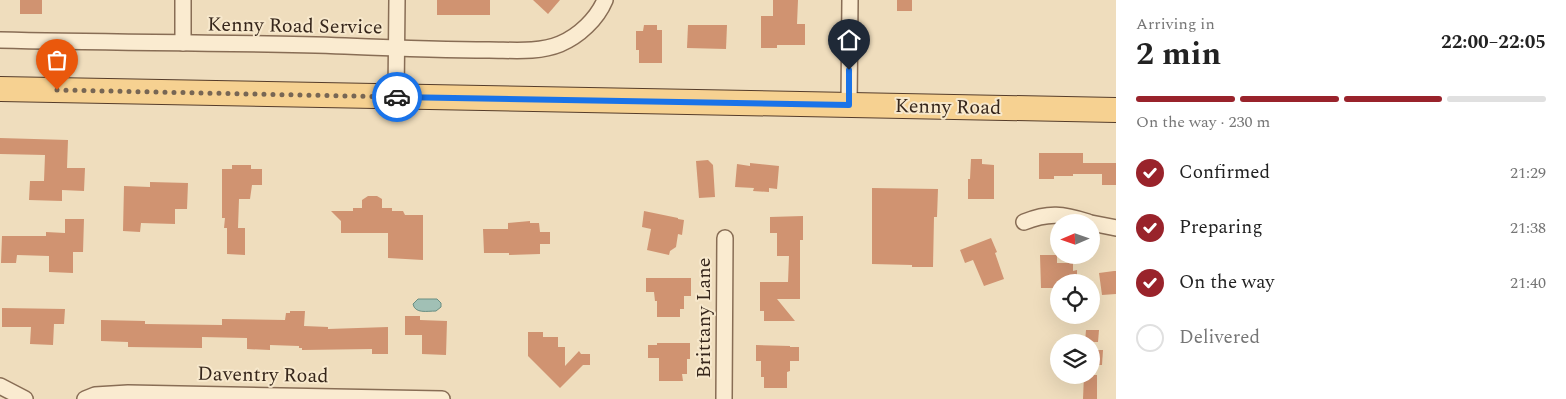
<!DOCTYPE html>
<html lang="en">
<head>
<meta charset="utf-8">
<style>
	body { margin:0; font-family:Spectral,serif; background:#f6f6f6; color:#222; height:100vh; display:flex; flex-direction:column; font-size:19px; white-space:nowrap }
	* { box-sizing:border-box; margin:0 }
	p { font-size:16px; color:#767676 }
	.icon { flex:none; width:28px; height:28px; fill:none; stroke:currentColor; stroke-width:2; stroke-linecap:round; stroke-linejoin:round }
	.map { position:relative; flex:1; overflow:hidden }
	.details { display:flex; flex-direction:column; background:#fff; width:450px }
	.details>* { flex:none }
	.needle { width:32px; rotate:268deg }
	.fabs { position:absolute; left:1050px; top:214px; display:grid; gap:10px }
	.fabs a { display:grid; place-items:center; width:50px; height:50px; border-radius:50%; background:#fff; box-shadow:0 5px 20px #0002; font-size:25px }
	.pin { position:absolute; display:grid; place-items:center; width:42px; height:42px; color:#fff; margin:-51px -21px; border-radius:50% 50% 50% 0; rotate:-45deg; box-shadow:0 0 5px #0007 }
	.pin .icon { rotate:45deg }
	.courier { position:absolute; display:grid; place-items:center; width:50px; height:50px; margin:-25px; border:4px solid #1a73e8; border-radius:50%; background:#fff; color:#222; box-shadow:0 1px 6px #0007 }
	.head em { font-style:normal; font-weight:700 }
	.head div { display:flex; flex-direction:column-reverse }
	.head { display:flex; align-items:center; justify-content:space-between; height:85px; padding:0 20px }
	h1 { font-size:32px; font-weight:700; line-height:38px }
	.bar { display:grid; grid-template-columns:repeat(4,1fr); gap:8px 5px; align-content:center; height:60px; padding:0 20px }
	.bar i { height:6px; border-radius:4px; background:#e0e0e0 }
	.bar .selected { background:#99232b }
	.bar p { grid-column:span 4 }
	ol { padding:0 20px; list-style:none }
	li { display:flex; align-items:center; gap:15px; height:55px }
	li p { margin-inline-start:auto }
	li .icon { padding:5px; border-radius:50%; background:#99232b; color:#fff; stroke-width:4 }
	li:last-child { color:#767676 }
	li i { width:28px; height:28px; border:2px solid #e0e0e0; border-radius:50% }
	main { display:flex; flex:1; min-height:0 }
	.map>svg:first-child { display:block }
</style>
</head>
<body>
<main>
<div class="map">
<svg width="1116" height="399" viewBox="0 0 1116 399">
	<rect width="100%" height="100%" fill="#efddbd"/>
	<!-- water -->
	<path fill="#a1c0b5" stroke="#688e82" d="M418,299H437L441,303V307L436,311C427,311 415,314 413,304Z"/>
	<!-- building -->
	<g fill="#d09371">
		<rect x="20" y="0" width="22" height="14"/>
		<rect x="437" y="0" width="53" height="15"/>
		<path d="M533,0H560L548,14Z"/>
		<path d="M773,0H798L797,24H805V45H777V48H761V16H773Z"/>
		<rect x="897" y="0" width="15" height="11"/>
		<path d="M644,25H657V30H662V63H639V50H636V31H643Z"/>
		<path d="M688,25H727L726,49L687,48Z"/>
		<path d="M0,138L68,140L67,168H85L84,191L62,190V201L29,200L30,181H44L45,155L0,154Z"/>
		<path d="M1039,153H1083V163H1116V185H1102V174H1073V176H1054V179H1039Z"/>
		<path d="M971,159H982V164L994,165V199H968V179H970Z"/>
		<path d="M708,160L713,165L715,197L699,198L696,161Z"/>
		<path d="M750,163L779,166L777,189L769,188V192L753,191L754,188L735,187L737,164L750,166Z"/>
		<path d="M232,165H251V169H262V185H252L250,199H239L238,228H245V255L227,254V228H224L225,218H222V169H232Z"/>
		<path d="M150,182L188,183L187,209H175V224L141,223L140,232L123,231L124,186L150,187Z"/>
		<path d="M872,188L938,189L937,217H934L933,267H912V265L872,264Z"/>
		<path d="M368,196H377L382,199V208H392V211H403L405,215H423V260L388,258V233H341V221L331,211H353V208H362V200Z"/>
		<path d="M644,211L678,218V219L684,220L682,235L678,234L676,247L670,251L669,255L647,250L651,229L642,227Z"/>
		<path d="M803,216V240H800V299H777L795,321H764V311H760V282H788L789,256H777V233H770V217Z"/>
		<path d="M65,219H84L83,252H73V273L49,272V256L17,255L16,263H1L2,236H46V232L65,233Z"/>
		<path d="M530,221V223H539L540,232H550V244H540V254L509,255V253H484L483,229H508V223Z"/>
		<path d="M991,238L997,252L995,253L1004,279L984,286L973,260L965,263L960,250Z"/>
		<path d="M1040,255H1057V263H1073V271L1077,270V282H1059V288H1041Z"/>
		<path d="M1114,271H1116V294L1102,295L1099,273Z"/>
		<path d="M646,278H691V296H684V309H680V317H657V301H655L654,292H646Z"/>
		<path d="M2,308L65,309L64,324H54L53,345L30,344L31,327H2Z"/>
		<path d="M290,311H305L304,326L328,327V329L388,327V354H372V349L302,350V348H299V346L270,345V350L247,349V338L202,337V348L128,347V342L101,341V320L145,321V324L222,325V319L285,320L286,313H290Z"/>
		<path d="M405,316H420V320L447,321L446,355L422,354V335H405Z"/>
		<path d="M1086,330H1099L1098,342H1085Z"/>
		<path d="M528,332H543V337H558V347H565V366L579,351L581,354H590V365H583L560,388L528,356Z"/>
		<path d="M657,343H690V359H687V374H682L683,381H659V358H648V345H657Z"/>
		<path d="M756,345L790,346V347H799V361H790V371L787,372V388H764V377H761V361H756Z"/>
		<path d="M1091,350H1103L1102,365H1091Z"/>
		<path d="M1084,375H1097V399H1083Z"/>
	</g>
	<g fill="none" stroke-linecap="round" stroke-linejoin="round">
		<!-- minor casing -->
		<g stroke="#886d55" stroke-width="18">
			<g id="minor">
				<path d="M183,0V43"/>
				<path d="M0,40C115,43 230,42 345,46C393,48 441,50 489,50C512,50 538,53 560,44C579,36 597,19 605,0"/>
				<path d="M396,97L397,0"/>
				<path d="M849,105L850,0"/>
				<path d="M1024,222C1049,212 1063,214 1088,222"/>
				<path d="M1091,223L1116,228"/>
				<path d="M0,386L25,399"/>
				<path d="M85,399L95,395L128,393L442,399"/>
				<path d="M724,399L725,238"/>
			</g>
		</g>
		<!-- primary casing -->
		<g stroke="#553c2a" stroke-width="26">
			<path id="primary" d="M0,89L1116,110"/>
		</g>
		<!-- minor -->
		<use href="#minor" stroke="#faebd0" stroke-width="15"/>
		<!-- primary -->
		<use href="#primary" stroke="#f6d191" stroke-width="24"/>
	</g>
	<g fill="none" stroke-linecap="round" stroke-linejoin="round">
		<!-- done -->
		<path stroke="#776654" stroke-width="5" stroke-dasharray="0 9" d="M57,90L397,97"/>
		<!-- route -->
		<path stroke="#1a73e8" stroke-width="6" d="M397,97L849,105V70"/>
	</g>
	<g text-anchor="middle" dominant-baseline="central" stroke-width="4" stroke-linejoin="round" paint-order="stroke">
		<!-- street labels -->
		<g font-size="20" fill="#36261b" stroke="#f7e8cc">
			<text transform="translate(295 26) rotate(1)">Kenny Road Service</text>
			<text transform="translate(948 107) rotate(1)">Kenny Road</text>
			<text transform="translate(704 318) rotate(-90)">Brittany Lane</text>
			<text transform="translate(263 375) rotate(1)">Daventry Road</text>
		</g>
	</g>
</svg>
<div class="fabs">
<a><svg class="needle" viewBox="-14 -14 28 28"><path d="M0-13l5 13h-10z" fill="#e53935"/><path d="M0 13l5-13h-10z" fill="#767676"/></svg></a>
<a><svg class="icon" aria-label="locate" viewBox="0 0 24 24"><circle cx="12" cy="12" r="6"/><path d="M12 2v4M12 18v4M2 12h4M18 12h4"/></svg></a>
<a><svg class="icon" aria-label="layers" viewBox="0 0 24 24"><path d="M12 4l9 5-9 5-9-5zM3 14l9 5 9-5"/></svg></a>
</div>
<div class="pin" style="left:57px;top:90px;background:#ea580c"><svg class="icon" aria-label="bag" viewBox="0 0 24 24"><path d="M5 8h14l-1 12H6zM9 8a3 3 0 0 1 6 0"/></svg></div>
<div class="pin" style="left:849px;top:70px;background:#1f2937"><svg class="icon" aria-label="home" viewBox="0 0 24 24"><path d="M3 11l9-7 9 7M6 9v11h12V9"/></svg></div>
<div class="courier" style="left:397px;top:97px"><svg class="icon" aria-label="car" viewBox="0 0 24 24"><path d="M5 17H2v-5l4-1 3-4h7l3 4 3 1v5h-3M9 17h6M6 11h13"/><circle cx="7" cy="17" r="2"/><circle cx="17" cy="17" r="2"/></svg></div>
</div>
<section class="details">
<div class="head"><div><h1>2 min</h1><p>Arriving in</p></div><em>22:00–22:05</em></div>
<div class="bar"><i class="selected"></i><i class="selected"></i><i class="selected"></i><i></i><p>On the way · 230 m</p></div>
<ol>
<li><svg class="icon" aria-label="check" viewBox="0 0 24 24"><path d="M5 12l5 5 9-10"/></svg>Confirmed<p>21:29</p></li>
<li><svg class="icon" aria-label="check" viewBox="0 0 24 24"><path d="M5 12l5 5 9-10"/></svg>Preparing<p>21:38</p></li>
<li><svg class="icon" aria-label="check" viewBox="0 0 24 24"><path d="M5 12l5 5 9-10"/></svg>On the way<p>21:40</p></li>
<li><i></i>Delivered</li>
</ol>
</section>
</main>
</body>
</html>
